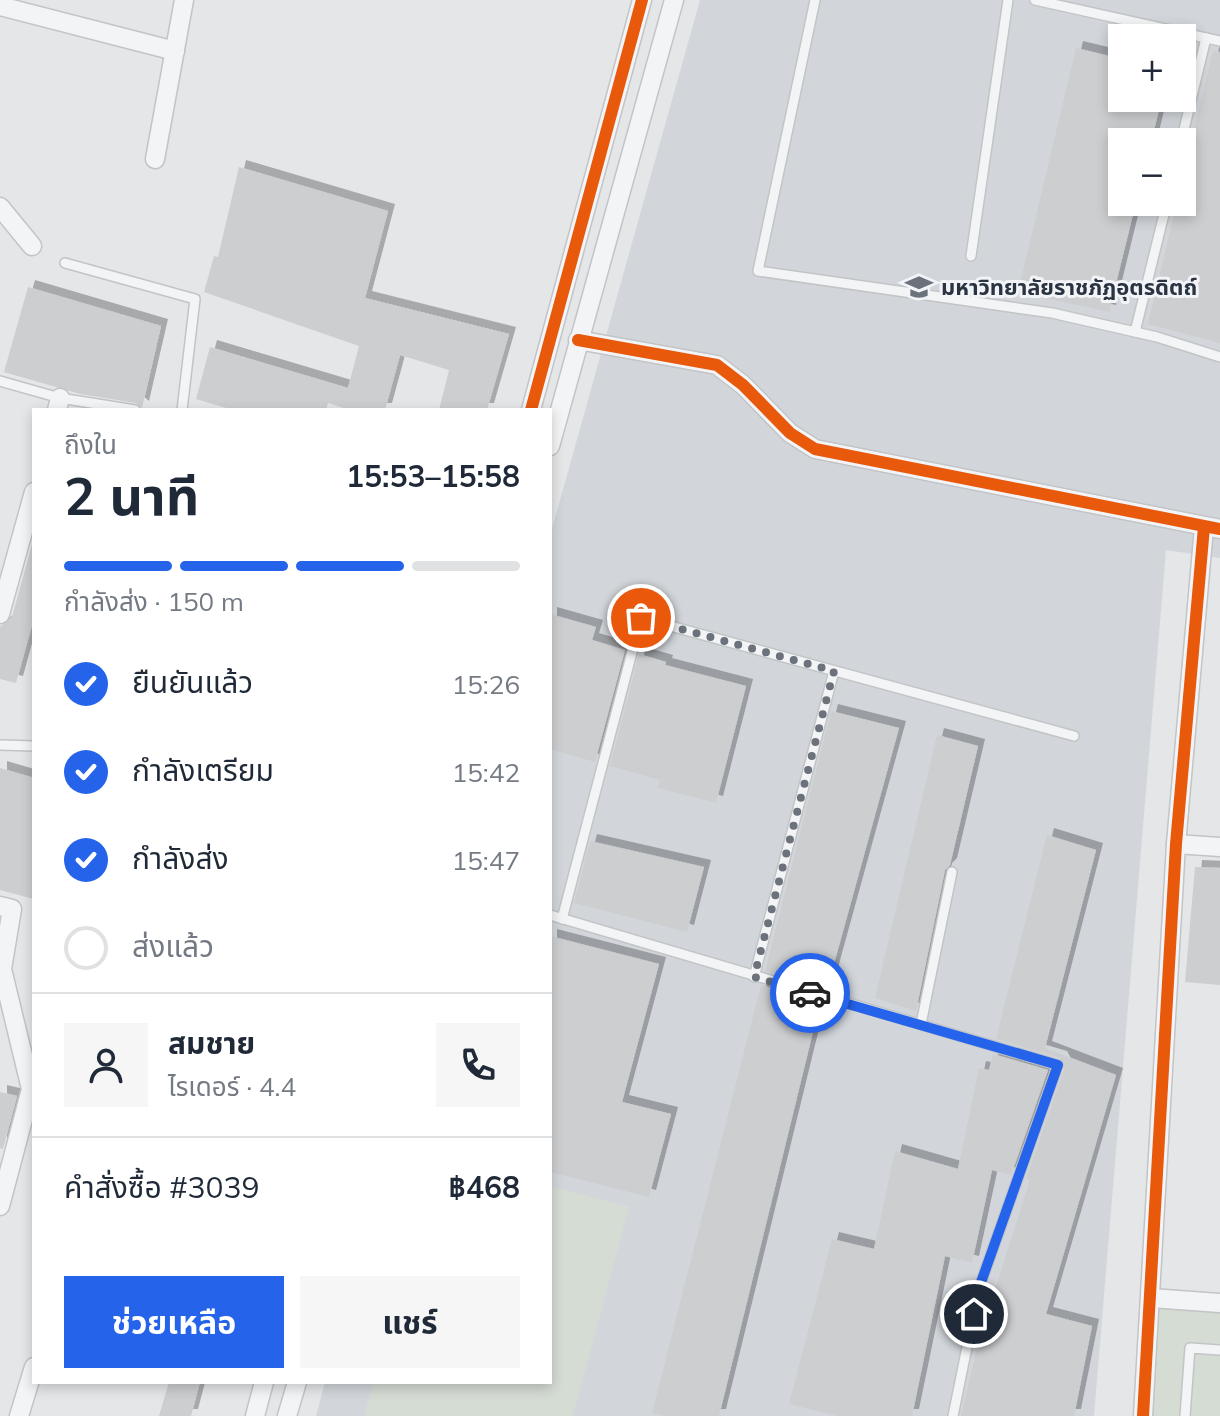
<!DOCTYPE html>
<html lang="th">
<head>
<meta charset="utf-8">
<style>
	body { margin:0; font-family:Mulish,"Noto Sans Thai",sans-serif; background:#f6f6f7; color:#1f2937; height:100vh; display:flex; flex-direction:column; font-size:30px; white-space:nowrap }
	* { box-sizing:border-box; margin:0 }
	p { font-size:26px; color:#747a83 }
	.icon { flex:none; width:44px; height:44px; fill:none; stroke:currentColor; stroke-width:2; stroke-linecap:round; stroke-linejoin:round }
	.map { position:relative; flex:1; overflow:hidden }
	.drawer { position:absolute; left:32px; top:408px; width:520px; height:976px; display:flex; flex-direction:column; background:#fff; border-radius:0px; box-shadow:0 4px 12px #0003 }
	.drawer>* { flex:none }
	.tools { position:absolute; left:1108px; top:24px; display:grid; gap:16px }
	.tools a { display:grid; place-items:center; width:88px; height:88px; border-radius:0px; background:#fff; box-shadow:0 4px 12px #0003; font-size:40px }
	.pin { position:absolute; display:grid; place-items:center; width:68px; height:68px; color:#fff; margin:-34px; border:4px solid #fff; border-radius:50%; box-shadow:0 2px 8px #0007 }
	.courier { position:absolute; display:grid; place-items:center; width:80px; height:80px; margin:-40px; border:6px solid #2563eb; border-radius:50%; background:#fff; color:#222; box-shadow:0 2px 10px #0007 }
	.head em { font-style:normal; font-weight:700 }
	.head div { display:flex; flex-direction:column-reverse }
	.head { display:flex; align-items:center; justify-content:space-between; height:136px; padding:0 32px }
	h1 { font-size:52px; font-weight:700; line-height:60px }
	.bar { display:grid; grid-template-columns:repeat(4,1fr); gap:12px 8px; align-content:center; height:96px; padding:0 32px }
	.bar i { height:10px; border-radius:6px; background:#e0e1e3 }
	.bar .active { background:#2563eb }
	.bar p { grid-column:span 4 }
	.line { display:flex; align-items:center; gap:20px; padding:0 32px; border-top:2px solid #e0e1e3 }
	.line div { flex:1 }
	.round { display:grid; place-items:center; flex:none; width:84px; height:84px; border-radius:0px; background:#f6f6f7 }
	ol { padding:0 32px; list-style:none }
	li { display:flex; align-items:center; gap:24px; height:88px }
	li p { margin-inline-start:auto }
	li .icon { padding:8px; border-radius:50%; background:#2563eb; color:#fff; stroke-width:4 }
	li:last-child { color:#747a83 }
	li i { width:44px; height:44px; border:4px solid #e0e1e3; border-radius:50% }
	.primary-button { display:flex; gap:16px; margin-top:auto; padding:16px 32px }
	.primary-button a { flex:1; height:92px; border-radius:0px; background:#2563eb; color:#fff; font-size:32px; font-weight:700; line-height:92px; text-align:center }
	.primary-button a+a { background:#f6f6f7; color:#1f2937 }
	.map>svg:first-child { display:block }
</style>
</head>
<body>
<div class="map">
<svg width="1220" height="1416" viewBox="0 0 1220 1416">
	<defs>
		<filter id="shadow"><feDropShadow dx="7" dy="-7" stdDeviation="0" flood-color="#0004"/></filter>
	</defs>
	<rect width="100%" height="100%" fill="#e4e6e8"/>
	<!-- built -->
	<path fill="#d2d6db" fill-rule="evenodd" d="M700,0H1220V558L1166,550L1094,1416H316L325,1382H550V536ZM1122,38H1182V98H1122ZM1122,142H1182V202H1122Z"/>
	<!-- green -->
	<g fill="#d5dcd4">
		<path d="M550,1186L629,1207L573,1416H364L374,1382H550Z"/>
		<path d="M1151,1298L1220,1303V1416H1143Z"/>
	</g>
	<!-- building -->
	<g fill="#ccced0" filter="url(#shadow)">
		<path d="M1076,48L1122,59V98H1162L1151,142H1122V202H1136L1109,312L1018,292Z"/>
		<path d="M1213,51L1220,52V343L1148,324L1177,202H1182V180Z"/>
		<path d="M239,167L388,211L365,298L509,334L487,410H439L449,370L400,355L385,410H350L328,403L326,410H233L196,399L210,347L348,388L359,346L204,292L214,256L218,257Z"/>
		<path d="M28,287L161,326L142,408L136,403L80,394L4,372Z"/>
		<path d="M34,537V618L16,683L0,679V627L12,617Z"/>
		<path d="M550,614L596,627L592,640L625,650L595,762L550,749Z"/>
		<path d="M639,654L666,662L665,665L746,686L716,803L658,788L660,780L610,766Z"/>
		<path d="M831,711L899,728L827,989L765,971Z"/>
		<path d="M937,735L978,746L950,865L945,870L916,1011L875,998Z"/>
		<path d="M0,768L34,778V899L0,890Z"/>
		<path d="M1047,835L1096,850L1045,1048L1116,1075L1046,1314L1092,1326L1074,1416H961L980,1336L1030,1180L1026,1179L1065,1067L1060,1058L996,1039Z"/>
		<path d="M590,841L704,867L687,932L574,903Z"/>
		<path d="M1195,867L1220,868V985L1185,982Z"/>
		<path d="M550,936L659,964L622,1102L671,1114L649,1197L550,1172Z"/>
		<path d="M761,985L820,1003L719,1416H665L652,1413Z"/>
		<path d="M993,1054L1048,1070L1011,1175L992,1170L972,1263L945,1256L912,1416H837L789,1404L832,1239L874,1249L895,1151L958,1169L979,1068L989,1070Z"/>
		<path d="M0,1092L17,1096L3,1149L0,1148Z"/>
		<path d="M169,1382H200L191,1416H159Z"/>
	</g>
	<g fill="none" stroke-linecap="round" stroke-linejoin="round">
		<!-- service casing -->
		<g stroke="#c2c4c6" stroke-width="12">
			<g id="service">
				<path d="M815,0L758,271L1052,313L1157,337L1220,357"/>
				<path d="M1035,0L1220,41"/>
				<path d="M1181,142L1206,38"/>
				<path d="M971,256L1008,0"/>
				<path d="M65,263L195,299L182,410"/>
				<path d="M1135,332L1167,202"/>
				<path d="M0,381L60,398L135,410"/>
				<path d="M0,745L34,746"/>
				<path d="M550,915L1058,1065L979,1288L953,1416"/>
				<path d="M562,919L641,618L1074,736"/>
				<path d="M754,977L834,671"/>
				<path d="M921,1024L952,872"/>
				<path d="M1185,1416L1190,1348L1220,1350"/>
			</g>
		</g>
		<!-- minor casing -->
		<g stroke="#c2c4c6" stroke-width="21">
			<g id="minor">
				<path d="M0,6L175,51"/>
				<path d="M155,159L184,0"/>
				<path d="M0,207L32,246"/>
				<path d="M578,340L717,365L743,385L790,433L815,449L1220,529"/>
				<path d="M57,410L60,398"/>
				<path d="M531,410L642,0"/>
				<path d="M550,446L674,0"/>
				<path d="M0,614L34,492"/>
				<path d="M1176,844L1220,847"/>
				<path d="M0,906L12,909L2,969L31,1089L0,1206"/>
				<path d="M1151,1298L1220,1303"/>
				<path d="M19,1416L34,1367"/>
				<path d="M255,1416L264,1382"/>
				<path d="M287,1416L297,1382"/>
				<path d="M1143,1416L1176,844L1204,527"/>
			</g>
		</g>
		<!-- service -->
		<use href="#service" stroke="#f3f4f5" stroke-width="9"/>
		<!-- minor -->
		<use href="#minor" stroke="#f3f4f5" stroke-width="18"/>
		<!-- cycleway casing -->
		<g stroke="#f2f4f7" stroke-width="17">
			<g id="cycleway">
				<path d="M578,340L717,365L743,385L790,433L815,449L1220,529"/>
				<path d="M531,410L642,0"/>
				<path d="M1143,1416L1176,844L1204,527"/>
			</g>
		</g>
		<!-- cycleway -->
		<use href="#cycleway" stroke="#e8590c" stroke-width="12"/>
	</g>
	<g fill="none" stroke-linecap="round" stroke-linejoin="round">
		<!-- done -->
		<path stroke="#6b727c" stroke-width="8" stroke-dasharray="0 14.4" d="M641,618L834,671L754,977L810,993"/>
		<!-- route -->
		<path stroke="#2563eb" stroke-width="10" d="M810,993L1058,1065L979,1288L974,1314"/>
	</g>
	<!-- icons -->
	<defs>
		<g id="university-bare" transform="scale(2.16)"><path d="M0-5L7-2L0 1L-7-2ZM-4 1L0 2.5L4 1V4Q0 6-4 4Z" fill="#6b727c" stroke="#f2f4f7" stroke-width="2.5" paint-order="stroke"/></g>
	</defs>
	<g fill-rule="evenodd">
		<use href="#university-bare" x="919" y="287"/>
	</g>
	<g text-anchor="middle" dominant-baseline="central" stroke-width="6" stroke-linejoin="round" paint-order="stroke">
		<!-- poi labels -->
		<g font-size="22" font-weight="bold" fill="#2a3342" stroke="#f2f4f7" text-anchor="start">
			<text x="941" y="287">มหาวิทยาลัยราชภัฏอุตรดิตถ์</text>
		</g>
	</g>
</svg>
<div class="tools">
<a>+</a>
<a>−</a>
</div>
<div class="pin" style="left:641px;top:618px;background:#ea580c"><svg class="icon" aria-label="bag" viewBox="0 0 24 24"><path d="M5 8h14l-1 12H6zM9 8a3 3 0 0 1 6 0"/></svg></div>
<div class="pin" style="left:974px;top:1314px;background:#1f2937"><svg class="icon" aria-label="home" viewBox="0 0 24 24"><path d="M3 11l9-7 9 7M6 9v11h12V9"/></svg></div>
<div class="courier" style="left:810px;top:993px"><svg class="icon" aria-label="car" viewBox="0 0 24 24"><path d="M5 17H2v-5l4-1 3-4h7l3 4 3 1v5h-3M9 17h6M6 11h13"/><circle cx="7" cy="17" r="2"/><circle cx="17" cy="17" r="2"/></svg></div>
<section class="drawer">
<div class="head"><div><h1>2 นาที</h1><p>ถึงใน</p></div><em>15:53–15:58</em></div>
<div class="bar"><i class="active"></i><i class="active"></i><i class="active"></i><i></i><p>กำลังส่ง · 150 m</p></div>
<ol>
<li><svg class="icon" aria-label="check" viewBox="0 0 24 24"><path d="M5 12l5 5 9-10"/></svg>ยืนยันแล้ว<p>15:26</p></li>
<li><svg class="icon" aria-label="check" viewBox="0 0 24 24"><path d="M5 12l5 5 9-10"/></svg>กำลังเตรียม<p>15:42</p></li>
<li><svg class="icon" aria-label="check" viewBox="0 0 24 24"><path d="M5 12l5 5 9-10"/></svg>กำลังส่ง<p>15:47</p></li>
<li><i></i>ส่งแล้ว</li>
</ol>
<div class="line" style="height:144px"><a class="round"><svg class="icon" aria-label="person" viewBox="0 0 24 24"><circle cx="12" cy="8" r="4"/><path d="M4 21q1-7 8-7t8 7"/></svg></a><div><b>สมชาย</b><p>ไรเดอร์ · 4.4</p></div><a class="round"><svg class="icon" aria-label="phone" viewBox="0 0 24 24"><path d="M5 4h4l2 5-3 2q2 4 5 5l2-3 5 2v4C11 20 4 13 5 4z"/></svg></a></div>
<div class="line" style="height:104px"><div>คำสั่งซื้อ #3039</div><b>฿468</b></div>
<div class="primary-button"><a>ช่วยเหลือ</a><a>แชร์</a></div>
</section>
</div>
</body>
</html>
